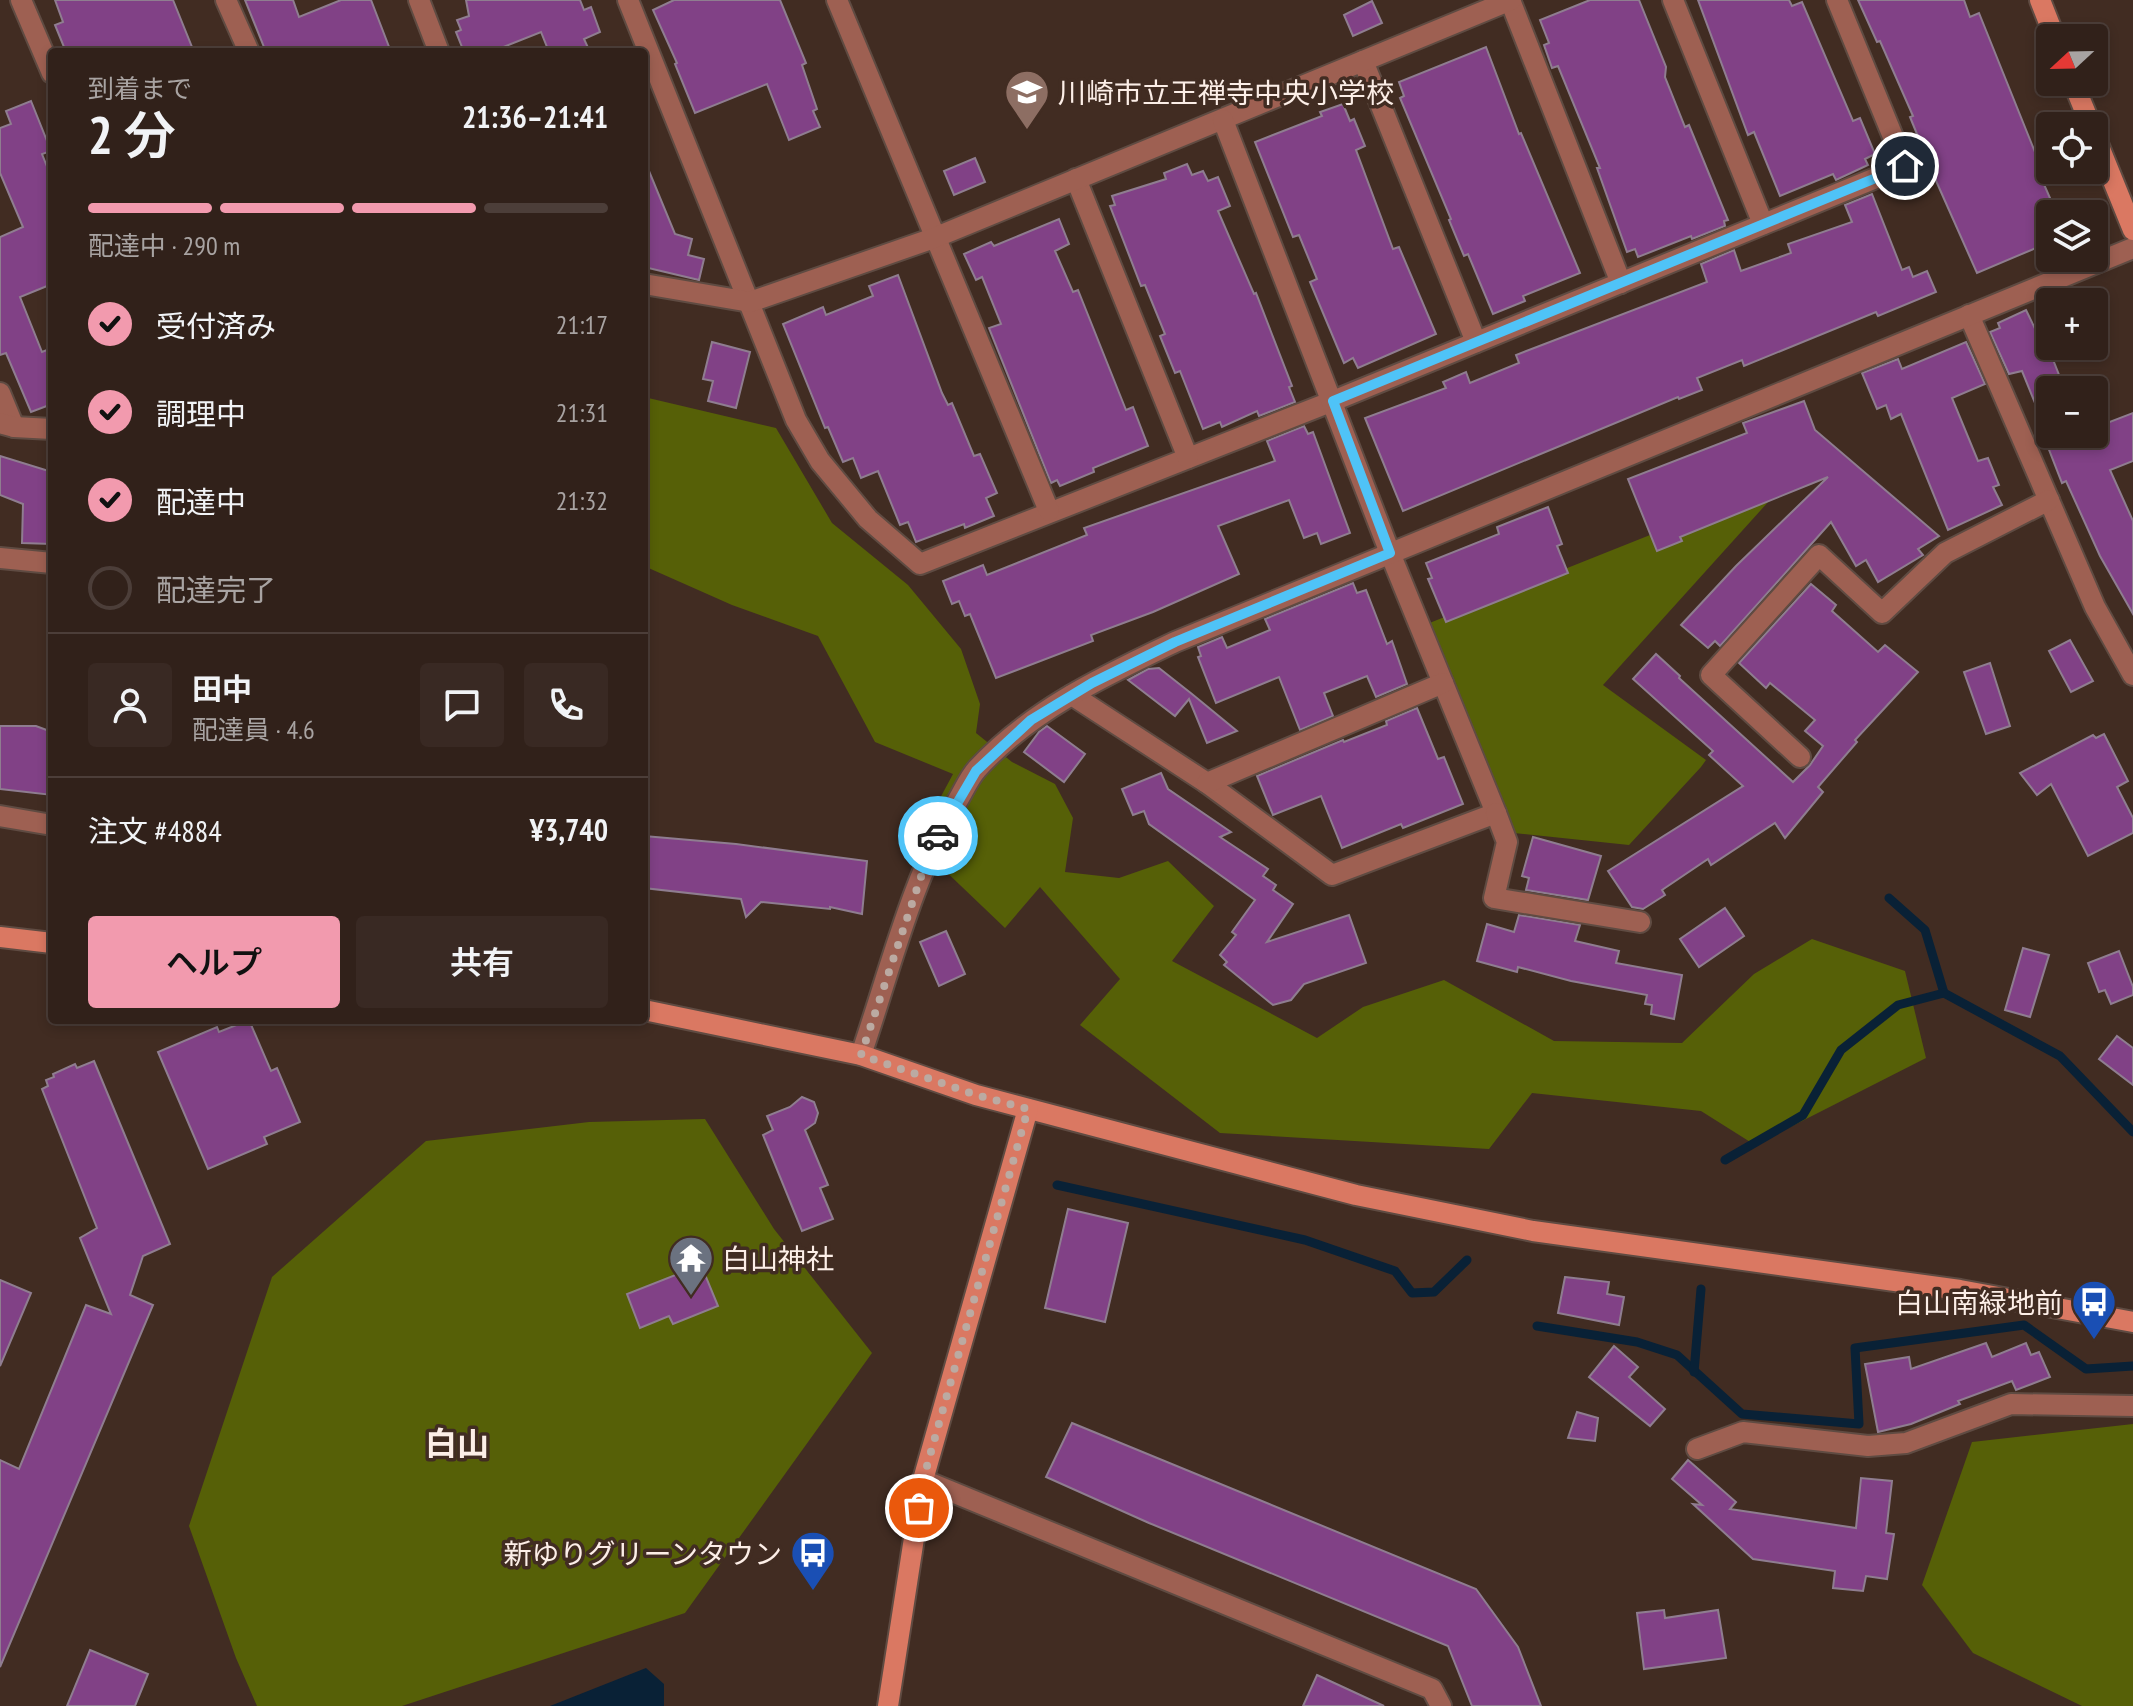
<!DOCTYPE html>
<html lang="ja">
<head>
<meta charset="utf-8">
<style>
	body { margin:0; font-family:"PT Sans Narrow","Noto Sans JP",sans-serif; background:#392923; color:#f1f3f6; height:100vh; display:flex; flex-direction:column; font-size:30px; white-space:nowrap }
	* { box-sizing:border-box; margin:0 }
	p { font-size:26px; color:#a8a3a2 }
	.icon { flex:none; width:44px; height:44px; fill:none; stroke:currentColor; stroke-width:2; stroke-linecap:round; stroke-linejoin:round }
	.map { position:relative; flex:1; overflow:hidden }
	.details { position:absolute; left:48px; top:48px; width:600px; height:976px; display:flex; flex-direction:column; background:#31211a; border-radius:8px; box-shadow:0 4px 12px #0003,0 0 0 2px #4c3e39 }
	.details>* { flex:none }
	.needle { width:52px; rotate:248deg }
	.controls { position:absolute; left:2036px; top:24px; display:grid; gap:16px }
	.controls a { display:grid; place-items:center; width:72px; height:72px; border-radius:8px; background:#31211a; box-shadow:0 4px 12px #0003,0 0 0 2px #4c3e39; font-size:40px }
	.pin { position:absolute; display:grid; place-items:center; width:68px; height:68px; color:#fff; margin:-34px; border:4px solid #fff; border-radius:50%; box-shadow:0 2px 8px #0007 }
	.courier { position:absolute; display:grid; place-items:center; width:80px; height:80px; margin:-40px; border:6px solid #4fc3f7; border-radius:50%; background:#fff; color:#222; box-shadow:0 2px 10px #0007 }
	.summary em { font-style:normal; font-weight:600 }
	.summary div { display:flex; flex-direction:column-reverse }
	.summary { display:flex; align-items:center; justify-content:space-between; height:136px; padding:0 40px }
	h1 { font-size:52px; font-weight:600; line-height:60px }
	.bar { display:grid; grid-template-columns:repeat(4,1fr); gap:12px 8px; align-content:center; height:96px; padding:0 40px }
	.bar i { height:10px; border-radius:6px; background:#4c3e39 }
	.bar .selected { background:#f29aae }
	.bar p { grid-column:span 4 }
	.line { display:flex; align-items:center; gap:20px; padding:0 40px; border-top:2px solid #4c3e39 }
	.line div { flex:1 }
	.round { display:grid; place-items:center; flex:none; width:84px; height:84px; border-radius:8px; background:#392923 }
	ol { padding:0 40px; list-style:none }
	li { display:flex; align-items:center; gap:24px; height:88px }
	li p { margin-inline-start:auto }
	li .icon { padding:8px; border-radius:50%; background:#f29aae; color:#111; stroke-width:4 }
	li:last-child { color:#a8a3a2 }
	li i { width:44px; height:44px; border:4px solid #4c3e39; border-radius:50% }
	.action { display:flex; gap:16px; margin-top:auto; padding:16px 40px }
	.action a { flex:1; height:92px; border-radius:8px; background:#f29aae; color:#111; font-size:32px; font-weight:600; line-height:92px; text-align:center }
	.action a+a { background:#392923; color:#f1f3f6 }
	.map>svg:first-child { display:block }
</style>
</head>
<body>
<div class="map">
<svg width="2133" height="1706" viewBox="0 0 2133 1706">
	<rect width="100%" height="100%" fill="#412c22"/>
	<!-- green -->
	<g fill="#566007">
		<path d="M644,397L776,428L832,523L908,585L961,649L980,704L976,733L1012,762L1055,784L1073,818L1065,872L1119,878L1168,861L1214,906L1172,961L1317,1038L1363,1007L1444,980L1554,1041L1682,1043L1754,974L1812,939L1905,971L1926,1058L1755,1145L1701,1111L1532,1093L1489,1149L1220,1133L1080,1025L1120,979L1040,887L1005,928L916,843L953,774L875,742L818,636L732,605L644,566Z"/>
		<path d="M1788,480L1603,685L1706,760L1701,767L1629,845L1514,833L1427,624Z"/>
		<path d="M705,1119L774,1229L872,1353L685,1613L402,1706H257L236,1658L189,1526L272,1277L426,1141L589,1122Z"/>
		<path d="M2133,1424V1706H2082L1973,1653L1922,1585L1972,1442Z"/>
	</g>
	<!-- water -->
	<path fill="#092136" d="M646,1668L664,1684V1706H550Z"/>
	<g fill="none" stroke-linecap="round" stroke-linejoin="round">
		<!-- stream -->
		<g stroke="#092136" stroke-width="9">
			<path d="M1889,898L1925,930L1944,993"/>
			<path d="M1725,1160L1803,1115L1841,1050L1898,1005L1944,993L2060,1056L2133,1132"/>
			<path d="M1057,1185L1305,1240L1395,1271L1412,1293L1434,1292L1467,1260"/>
			<path d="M1537,1326L1637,1342L1677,1355L1742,1414L1859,1424L1855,1348L2024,1325L2086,1369L2133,1366"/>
			<path d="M1694,1372L1701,1289"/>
		</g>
	</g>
	<!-- building -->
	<g fill="#814186" stroke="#8f7d90" stroke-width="2">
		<path d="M55,0H173L194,52H66L55,25L63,22Z"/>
		<path d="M245,0H293L299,17L341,0H371L391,52H266Z"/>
		<path d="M466,0H580L584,10L591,7L600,32L584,39L590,52H549L541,32L491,52H464L456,32L461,30L457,20L469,16Z"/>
		<path d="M674,0H780L806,63L802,65L817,109L813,111L820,127L789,140L767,84L695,113L675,64L677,63L653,10Z"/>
		<path d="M1590,0H1639L1666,67L1665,77L1685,127L1689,125L1728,220L1724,221L1725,226L1692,239L1691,236L1638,257L1635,249L1627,252L1597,168H1600L1558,66L1552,68L1544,45L1549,43L1540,20Z"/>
		<path d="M1698,0H1789L1792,6L1802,2L1853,121L1860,118L1875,154L1865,159L1868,165L1836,180L1833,174L1780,196L1754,132L1748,135Z"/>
		<path d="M1858,0H1964L1970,17L1979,13L2043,172L2039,173L2057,214H2050V242L1977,273L1937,183L1910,117L1913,116L1880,41L1877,42Z"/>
		<path d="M1372,1L1382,23L1353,36L1344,15Z"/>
		<path d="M1486,47L1519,134L1521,133L1580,273L1523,296L1525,301L1493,314L1468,254L1464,256L1449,220L1451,219L1400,98L1404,96L1399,82Z"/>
		<path d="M31,101L51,151L42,154L52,179V284L20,297L42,352L52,348V404L31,412L6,353L0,355V237L23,227L0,173V128L11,124L6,111Z"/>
		<path d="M1343,104L1350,121L1354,119L1365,146L1356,150L1393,249L1399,247L1436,334L1358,368L1353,358L1344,363L1310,282L1317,279L1299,235L1293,237L1255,142L1322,116L1320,112Z"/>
		<path d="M975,158L985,182L954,195L944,171Z"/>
		<path d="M644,159L675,234L692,239L688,255L704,259L699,280L644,267Z"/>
		<path d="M1187,164L1192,175L1203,171L1208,181L1218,177L1230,206L1218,211L1254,294L1256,293L1292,386L1289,387L1295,402L1259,416L1257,411L1222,427L1220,422L1203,429L1180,371L1175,373L1160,336L1165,334L1145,285L1141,286L1110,206L1115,205L1112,196L1166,179L1164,173Z"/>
		<path d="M1872,194L1902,270L1909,267L1913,277L1927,271L1936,292L1878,316L1876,312L1744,366L1742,360L1697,378L1702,390L1679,399L1678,397L1403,511L1365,418L1446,388L1443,382L1466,372L1470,383L1519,363L1516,355L1707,282L1701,264L1734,250L1741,271L1791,253L1788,244L1852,222L1845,205Z"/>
		<path d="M1059,219L1069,244L1055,251L1073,292L1078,290L1126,410L1133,407L1148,446L1093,468L1094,472L1060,486L1057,480L1051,483L989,328L1001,324L982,277L976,280L964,254L991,242L994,246Z"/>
		<path d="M898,275L942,393L948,405L952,403L974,456L980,454L997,493L986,498L994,516L965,528L964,524L916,542L908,522L900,525L878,471L861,478L853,458L843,462L828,427L825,428L783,324L823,307L826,315L873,296L869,286Z"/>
		<path d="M2026,310L2040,339L2044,337L2065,390H2050V434H2094V428L2133,413V461L2110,470L2133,521V614L2100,556L2066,481L2062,483L2046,442L2050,440L2022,371L2009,374L1990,332L2000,328L1998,323Z"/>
		<path d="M712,342L750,352L736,408L708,401L713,381L703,379Z"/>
		<path d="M1966,342L1985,384L1952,398L1978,461L1988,458L1999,485L1993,487L2002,505L1948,530L1901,414L1891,419L1886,405L1877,409L1862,373L1898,359L1902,369Z"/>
		<path d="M1804,401L1815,430L1939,536L1918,549L1923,555L1878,582L1866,560L1856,566L1831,522L1720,646L1715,641L1708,648L1681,625L1736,566L1828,477L1680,537L1682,541L1657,551L1628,479L1747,433L1743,423Z"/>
		<path d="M1304,426L1308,434L1313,432L1350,533L1321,544L1317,533L1304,538L1289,500L1218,526L1239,574L1153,612L1091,635L1093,641L996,678L970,614L965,616L959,601L952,604L943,581L983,565L987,575L1087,535L1084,528L1275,461L1267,441Z"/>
		<path d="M0,456L52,472V544L22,543L23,504L0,495Z"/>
		<path d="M1548,507L1562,544L1557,546L1568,573L1446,622L1428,579L1432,578L1426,563L1499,534L1497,527Z"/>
		<path d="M1353,583L1357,593L1366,590L1387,644L1392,641L1407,684L1376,697L1367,676L1324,693L1333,716L1300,730L1279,677L1216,703L1198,657L1201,656L1198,647L1222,637L1227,648L1270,630L1265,619Z"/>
		<path d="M1811,584L1836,605L1832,611L1878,652L1885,645L1918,672L1855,740L1857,742L1818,787L1823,792L1785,838L1775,823L1711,865L1708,859L1662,890L1665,895L1643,909L1632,907L1608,871L1743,786L1709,755L1713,751L1633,679L1656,654L1680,676L1679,678L1793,782L1810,765L1823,746L1805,731L1815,720L1770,683L1766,688L1739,663Z"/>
		<path d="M2070,640L2093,681L2071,692L2049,651Z"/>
		<path d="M1990,663L2010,726L1986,734L1964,672Z"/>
		<path d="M1159,668L1192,694L1237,731L1207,743L1189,699L1175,716L1128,680L1148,669Z"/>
		<path d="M1417,708L1438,759L1444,757L1463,804L1403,828L1401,824L1342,848L1321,796L1273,815L1257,776L1343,740L1344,742L1387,725L1386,721Z"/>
		<path d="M0,726H36L52,732V795L0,789Z"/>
		<path d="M1047,726L1085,754L1064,782L1024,752L1039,732Z"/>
		<path d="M2104,734L2128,781L2117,787L2133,818V833L2088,856L2051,784L2037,795L2020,773L2093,735L2096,738Z"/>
		<path d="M1161,773L1168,789L1231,832L1220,837L1268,869L1263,876L1276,885L1273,890L1293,904L1267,942L1349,915L1366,963L1304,984L1291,1000L1273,1005L1224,965L1227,962L1220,955L1236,935L1232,932L1255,900L1149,824L1144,811L1133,815L1122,789Z"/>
		<path d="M644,836L736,844L867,861L862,914L830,907V909L761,902L746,917L741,899L644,888Z"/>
		<path d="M1533,837L1601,856L1588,900L1526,890L1529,878L1522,876Z"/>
		<path d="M1725,908L1744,936L1699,967L1680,939Z"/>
		<path d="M1519,915L1580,925L1575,941L1619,951L1616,963L1682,975L1674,1019L1651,1014L1652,1005L1645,1004L1647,995L1571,981L1518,967L1517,972L1477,961L1487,924L1514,932Z"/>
		<path d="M946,931L965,974L939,986L920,942Z"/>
		<path d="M2023,948L2049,955L2030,1017L2005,1010Z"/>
		<path d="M2119,951L2133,987V995L2111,1004L2105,990L2099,992L2088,963Z"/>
		<path d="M249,1020L271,1071L277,1068L300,1122L264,1137L267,1144L208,1169L158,1052L217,1027L219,1032Z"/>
		<path d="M2117,1036L2133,1048V1085L2099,1059Z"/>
		<path d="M94,1061L170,1244L143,1256L130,1295L153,1305L0,1667V1460L19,1469L86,1305L111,1314L80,1238L97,1228L42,1089L48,1086L46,1080L54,1077L53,1074L75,1064L77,1068Z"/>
		<path d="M802,1097L814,1102L818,1113L815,1123L805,1130L828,1185L820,1188L833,1219L802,1231L763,1135L773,1130L767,1116L790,1107Z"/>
		<path d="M1068,1209L1128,1223L1105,1322L1045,1308Z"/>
		<path d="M701,1265L718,1306L673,1324L669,1316L640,1328L627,1294Z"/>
		<path d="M1565,1277L1609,1282L1607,1294L1624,1297L1619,1325L1558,1313Z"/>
		<path d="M0,1280L31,1293L0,1366Z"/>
		<path d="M1986,1343L1992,1357L2026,1343L2031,1355L2039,1352L2050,1377L2016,1390L2012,1381L1958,1401L1960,1404L1911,1424L1878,1432L1865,1364L1909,1357L1911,1369Z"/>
		<path d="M1614,1346L1638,1367L1629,1377L1665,1409L1650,1426L1589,1377Z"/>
		<path d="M1577,1412L1598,1418L1595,1441L1568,1438Z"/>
		<path d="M1072,1423L1476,1589L1518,1647L1541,1706H1472L1448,1646L1149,1523L1046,1477Z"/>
		<path d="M1688,1460L1736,1502L1730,1509L1856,1528L1861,1478L1892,1481L1886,1533L1894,1534L1887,1579L1866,1576L1863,1591L1833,1588L1835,1571L1753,1559L1693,1504L1702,1505L1672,1479Z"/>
		<path d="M1664,1610L1665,1618L1718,1610L1726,1658L1644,1669L1637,1613Z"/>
		<path d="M90,1650L148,1674L135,1706H67Z"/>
		<path d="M1317,1675L1384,1706H1303Z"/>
	</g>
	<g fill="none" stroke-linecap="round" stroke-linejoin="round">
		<!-- street casing -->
		<g stroke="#5f4b42" stroke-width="24">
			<g id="street">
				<path d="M21,0L52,73"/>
				<path d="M226,0L249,52"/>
				<path d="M419,0L439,52"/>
				<path d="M628,0L796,420L820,461L868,519L920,564L1333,401L1905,166L1837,0"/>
				<path d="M837,0L1049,511"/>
				<path d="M1510,0L1621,283"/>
				<path d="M1673,0L1763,224"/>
				<path d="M1363,61L1476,342"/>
				<path d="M1076,179L1188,458"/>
				<path d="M644,284L750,302L934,238L1511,0"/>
				<path d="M1969,315L2095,607L2133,675"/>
				<path d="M0,393L14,427"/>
				<path d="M0,423L14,427L52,429"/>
				<path d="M0,558L52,563"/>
				<path d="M1072,695L1207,783L1332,875L1496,813L1390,553L1223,120"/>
				<path d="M1800,757L1711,675L1819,555L1882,613L1945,553L2049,500"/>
				<path d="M1207,783L1443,683"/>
				<path d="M1496,813L1507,842L1494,898L1640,922"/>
				<path d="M0,816L52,825"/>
				<path d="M861,1055C890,970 912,878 958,800C964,790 969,778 977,769C1031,710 1104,676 1175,642L2133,248"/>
				<path d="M1697,1449L1743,1432L1868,1446L1906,1443L2011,1404L2133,1406"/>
				<path d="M923,1480L1432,1689L1441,1706"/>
			</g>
		</g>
		<!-- secondary casing -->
		<g stroke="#5f4b42" stroke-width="24">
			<g id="secondary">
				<path d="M2040,0L2055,38"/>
				<path d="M2073,82L2091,126"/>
				<path d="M2094,134L2133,230"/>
				<path d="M0,937L52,943"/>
				<path d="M644,1010L861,1055L976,1095L1356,1195L1533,1231L1960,1290L2133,1322"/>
				<path d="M888,1706L923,1480L1028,1109"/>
			</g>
		</g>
		<!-- street -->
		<use href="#street" stroke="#9e6052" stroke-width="20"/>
		<!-- secondary -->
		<use href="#secondary" stroke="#da7862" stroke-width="20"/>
	</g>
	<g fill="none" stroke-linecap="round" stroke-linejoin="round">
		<!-- done -->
		<path stroke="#bbaaa2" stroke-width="8" stroke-dasharray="0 14.4" d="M919,1508L923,1480L1028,1109L976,1095L861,1055L927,859L938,836"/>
		<!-- route -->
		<path stroke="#4fc3f7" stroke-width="10" d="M938,836L976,771L1031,720L1092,683L1175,642L1390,553L1333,401L1905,166"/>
	</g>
	<!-- icons -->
	<defs>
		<g id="school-pin" transform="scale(2.3)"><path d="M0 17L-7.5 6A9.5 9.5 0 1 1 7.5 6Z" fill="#8d6e63" stroke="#412c22"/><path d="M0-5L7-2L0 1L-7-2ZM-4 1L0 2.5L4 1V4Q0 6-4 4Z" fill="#fff"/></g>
		<g id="temple-pin" transform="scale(2.3)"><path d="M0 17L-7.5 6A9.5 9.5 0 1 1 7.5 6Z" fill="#6b7280" stroke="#412c22"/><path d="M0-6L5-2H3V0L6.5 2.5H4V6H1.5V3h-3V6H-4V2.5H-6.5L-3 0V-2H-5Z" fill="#fff"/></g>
		<g id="bus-pin" transform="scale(2.3)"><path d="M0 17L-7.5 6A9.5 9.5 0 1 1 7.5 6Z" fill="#1a4fb4" stroke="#412c22"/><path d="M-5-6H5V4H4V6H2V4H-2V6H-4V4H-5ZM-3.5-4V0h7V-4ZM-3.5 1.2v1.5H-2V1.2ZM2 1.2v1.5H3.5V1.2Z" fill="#fff"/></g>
	</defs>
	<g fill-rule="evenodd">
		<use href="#school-pin" x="1027" y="92"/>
		<use href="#temple-pin" x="691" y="1258"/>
		<use href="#bus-pin" x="2094" y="1302"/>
		<use href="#bus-pin" x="813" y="1553"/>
	</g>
	<g text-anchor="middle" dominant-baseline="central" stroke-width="7" stroke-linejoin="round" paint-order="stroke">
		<!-- poi labels -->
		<g font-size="28" fill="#fceee7" stroke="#412c22" text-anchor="start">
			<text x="1058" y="92">川崎市立王禅寺中央小学校</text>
			<text x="722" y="1258">白山神社</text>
			<text x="2063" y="1302" text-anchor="end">白山南緑地前</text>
			<text x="782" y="1553" text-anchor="end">新ゆりグリーンタウン</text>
		</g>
		<!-- quarter labels -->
		<g font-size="32" font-weight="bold" fill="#fceee7" stroke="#412c22">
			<text x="457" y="1443">白山</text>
		</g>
	</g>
</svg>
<div class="controls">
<a><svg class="needle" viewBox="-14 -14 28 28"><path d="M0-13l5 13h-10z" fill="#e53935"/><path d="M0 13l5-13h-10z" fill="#a8a3a2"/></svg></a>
<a><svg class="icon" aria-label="locate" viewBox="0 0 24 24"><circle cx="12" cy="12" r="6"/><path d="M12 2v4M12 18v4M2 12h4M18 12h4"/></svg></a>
<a><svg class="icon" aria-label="layers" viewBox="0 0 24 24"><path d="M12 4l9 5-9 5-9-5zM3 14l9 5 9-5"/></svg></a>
<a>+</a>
<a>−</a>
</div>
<div class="pin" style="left:919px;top:1508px;background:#ea580c"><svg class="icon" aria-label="bag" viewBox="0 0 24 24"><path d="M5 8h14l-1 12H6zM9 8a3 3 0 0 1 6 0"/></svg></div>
<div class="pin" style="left:1905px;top:166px;background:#1f2937"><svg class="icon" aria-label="home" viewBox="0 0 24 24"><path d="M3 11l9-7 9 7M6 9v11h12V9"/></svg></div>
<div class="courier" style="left:938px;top:836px"><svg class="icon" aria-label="car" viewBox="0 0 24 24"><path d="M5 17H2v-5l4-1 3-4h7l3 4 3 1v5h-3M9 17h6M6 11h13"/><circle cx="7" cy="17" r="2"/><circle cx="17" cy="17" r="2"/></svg></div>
<section class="details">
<div class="summary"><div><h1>2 分</h1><p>到着まで</p></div><em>21:36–21:41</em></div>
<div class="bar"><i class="selected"></i><i class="selected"></i><i class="selected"></i><i></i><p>配達中 · 290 m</p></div>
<ol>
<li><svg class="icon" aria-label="check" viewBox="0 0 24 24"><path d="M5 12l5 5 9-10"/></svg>受付済み<p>21:17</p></li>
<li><svg class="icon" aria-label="check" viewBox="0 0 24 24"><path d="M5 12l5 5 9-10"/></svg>調理中<p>21:31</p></li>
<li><svg class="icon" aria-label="check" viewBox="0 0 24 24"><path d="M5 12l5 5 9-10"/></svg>配達中<p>21:32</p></li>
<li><i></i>配達完了</li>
</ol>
<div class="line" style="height:144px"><a class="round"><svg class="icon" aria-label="person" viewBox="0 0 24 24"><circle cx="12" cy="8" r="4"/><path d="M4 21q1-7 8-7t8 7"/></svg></a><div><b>田中</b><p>配達員 · 4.6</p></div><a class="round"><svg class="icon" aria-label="chat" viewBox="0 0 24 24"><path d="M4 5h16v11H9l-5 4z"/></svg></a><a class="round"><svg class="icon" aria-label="phone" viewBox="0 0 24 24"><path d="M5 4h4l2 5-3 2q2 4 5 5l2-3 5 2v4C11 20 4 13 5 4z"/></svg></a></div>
<div class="line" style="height:104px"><div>注文 #4884</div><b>¥3,740</b></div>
<div class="action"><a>ヘルプ</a><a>共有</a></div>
</section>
</div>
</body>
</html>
